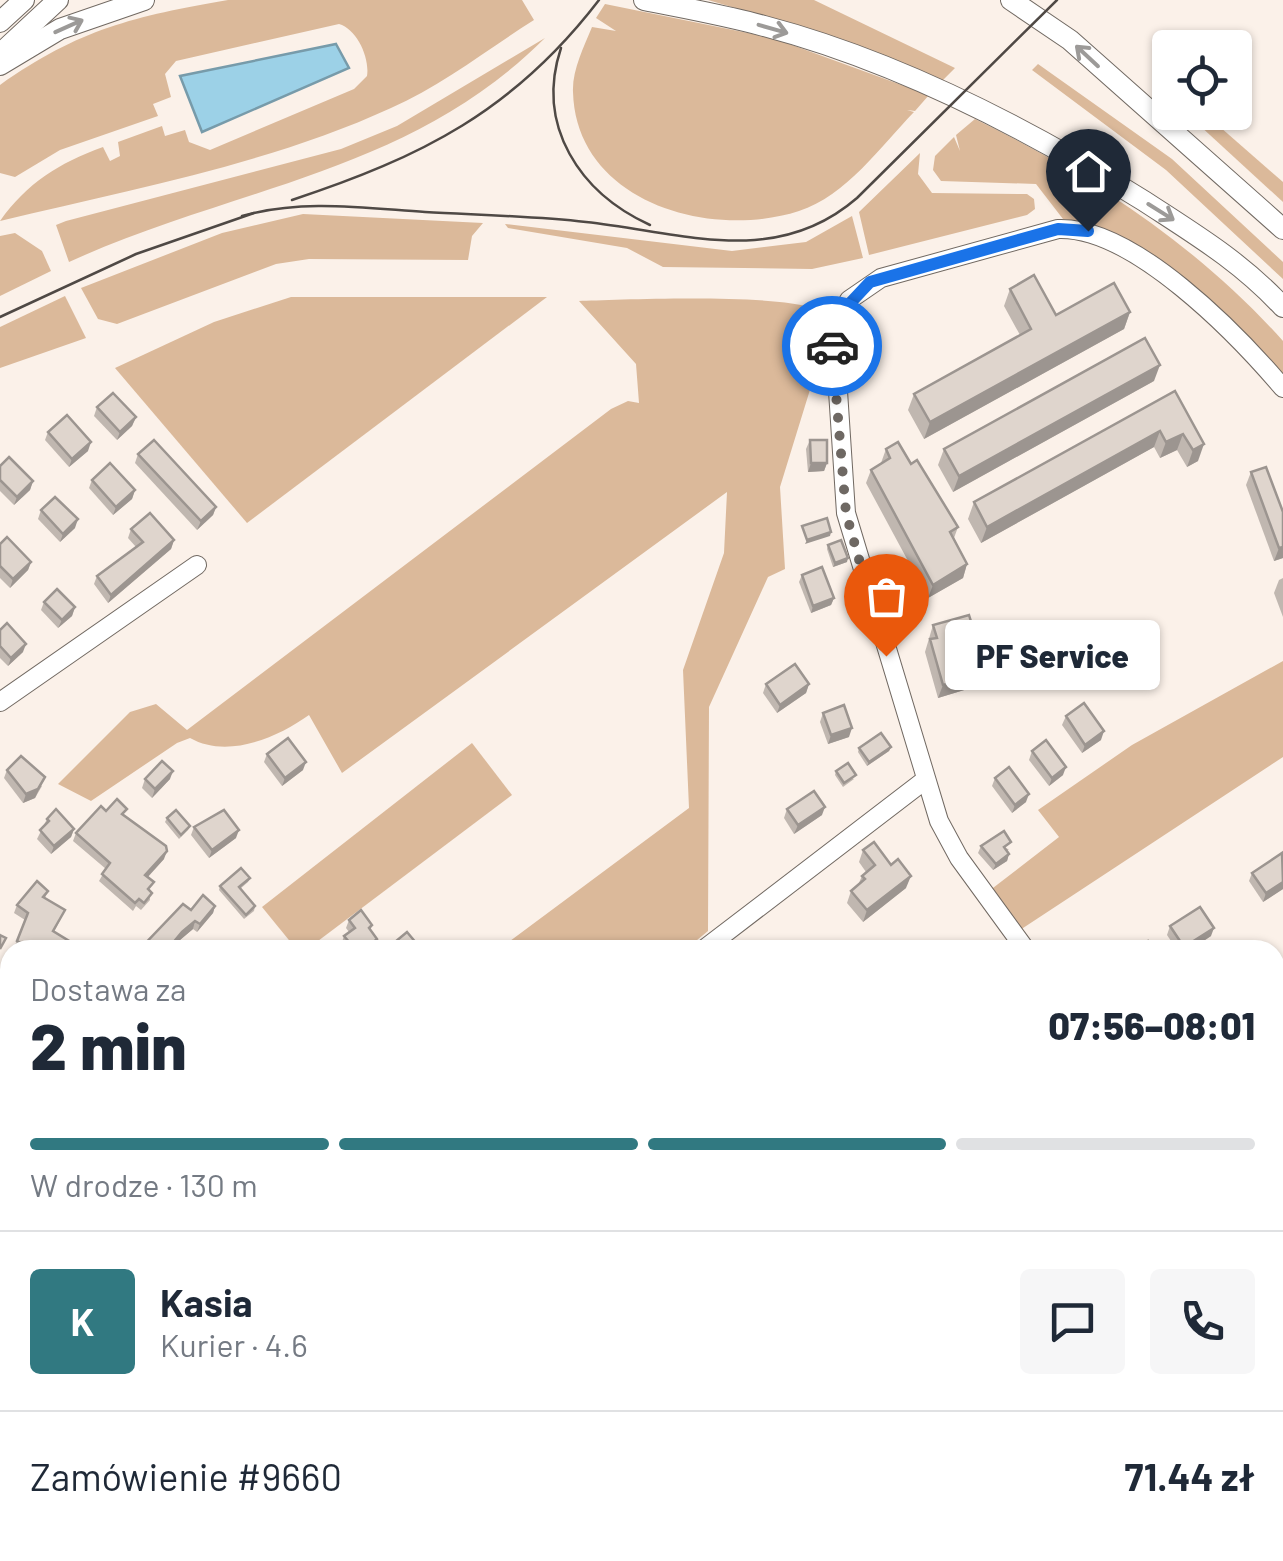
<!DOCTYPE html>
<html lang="pl">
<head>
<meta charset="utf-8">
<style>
	body { margin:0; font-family:Barlow,sans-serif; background:#f6f6f7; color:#1f2937; height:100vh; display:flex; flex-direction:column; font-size:38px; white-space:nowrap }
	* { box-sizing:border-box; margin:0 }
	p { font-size:32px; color:#747a83 }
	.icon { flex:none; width:55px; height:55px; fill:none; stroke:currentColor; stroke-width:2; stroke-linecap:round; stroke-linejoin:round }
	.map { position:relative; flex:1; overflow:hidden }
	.panel { position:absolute; left:0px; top:940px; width:1285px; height:622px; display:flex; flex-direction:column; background:#fff; border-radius:30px 30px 0 0; box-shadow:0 2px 8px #0004 }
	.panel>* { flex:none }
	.controls { position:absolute; left:1152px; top:30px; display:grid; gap:20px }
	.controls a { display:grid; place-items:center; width:100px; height:100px; border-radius:10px; background:#fff; box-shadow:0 2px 8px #0004; font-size:50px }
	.pin { position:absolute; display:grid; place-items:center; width:85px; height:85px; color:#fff; margin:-102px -42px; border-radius:50% 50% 50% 0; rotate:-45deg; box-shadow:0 0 10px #0007 }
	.pin .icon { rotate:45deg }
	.courier { position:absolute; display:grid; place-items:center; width:100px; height:100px; margin:-50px; border:8px solid #1a73e8; border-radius:50%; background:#fff; color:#222; box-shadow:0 2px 12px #0007 }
	.bubble { position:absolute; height:70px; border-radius:10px; background:#fff; box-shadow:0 2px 8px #0004; font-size:32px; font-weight:800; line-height:70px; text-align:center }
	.head em { font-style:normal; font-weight:800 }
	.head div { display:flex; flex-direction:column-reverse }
	.head { display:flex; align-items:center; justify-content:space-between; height:170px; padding:0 30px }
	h1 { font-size:65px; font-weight:800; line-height:75px }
	.bar { display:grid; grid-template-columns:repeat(4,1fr); gap:15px 10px; align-content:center; height:120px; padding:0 30px }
	.bar i { height:12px; border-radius:8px; background:#e0e1e3 }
	.bar .on { background:#317981 }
	.bar p { grid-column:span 4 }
	.line { display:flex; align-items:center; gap:25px; padding:0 30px; border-top:2px solid #e0e1e3 }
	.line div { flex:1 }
	.round { display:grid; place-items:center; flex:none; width:105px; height:105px; border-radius:10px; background:#f6f6f7 }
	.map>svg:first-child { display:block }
</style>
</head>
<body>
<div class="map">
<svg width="1283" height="1561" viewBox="0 0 1283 1561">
	<rect width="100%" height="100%" fill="#fbf1e9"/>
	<!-- green -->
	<g fill="#dbb99a">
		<path d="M228,0H522L534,20C488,49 441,86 391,108C269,164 129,190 0,221C27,183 59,163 103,147L110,161L120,156L118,142L162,126L165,136L185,130L189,142L210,150L354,89L367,76C370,58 357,29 339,24L176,61L165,74L171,97L153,104L158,116L60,150L15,177L0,173V85C79,29 135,16 228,0Z"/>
		<path d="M708,0H814L955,68L941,82L800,27Z"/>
		<path d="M605,4L773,38L929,95L915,111L907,110L914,112C881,146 846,196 799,211C710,240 576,202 573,92C572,70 584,47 592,27L616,31L596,18Z"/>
		<path d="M545,38C410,173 236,186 69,262L56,225L66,221L341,149L397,126Z"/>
		<path d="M1038,64L1172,159L1283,262V279L1166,170L1032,70Z"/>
		<path d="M1186,113H1204L1283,182V202Z"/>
		<path d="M975,119C1090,175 1197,245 1283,341V378C1224,326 1140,230 1063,219L1036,184L941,181L933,170L935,156L954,137L960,151L956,135Z"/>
		<path d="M920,153L918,174L932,193L1027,194L1034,199L1035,209L1027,215L869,255L859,212Z"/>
		<path d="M303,214L483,223L472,236L468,260L309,259L276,264L117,324L98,319L81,288L222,233Z"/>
		<path d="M852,216L863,258L812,269L663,267L627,248L508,228L505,224L732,251L806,242Z"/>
		<path d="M15,233L42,251L51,271L0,296V236Z"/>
		<path d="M65,296L86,338L0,368V327Z"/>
		<path d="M291,297H547L247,523L115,368L214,322Z"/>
		<path d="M579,301C615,300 811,291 824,315L826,364L817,367L780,487L785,569L768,577L709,707L708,931L685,950H498L689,808L683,670L724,553L727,492L342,773L309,715C277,738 227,759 190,738L177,743L91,801L58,784L130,712L156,704L187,730L611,409L628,401L639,403L636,364Z"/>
		<path d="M1283,661V757L1020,930L989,891L1059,837L1038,810L1132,745Z"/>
		<path d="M472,743L512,795L306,950H297L262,907Z"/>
		<path d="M1283,1039V1232L1275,1237V1044Z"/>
		<path d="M10,1434V1552L344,1553L341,1561H0V1436Z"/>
		<path d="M436,1552H787L794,1561H421Z"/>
	</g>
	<!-- water -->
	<path fill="#9cd1e7" stroke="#779baa" stroke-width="2.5" d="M336,44L349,68L202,132L180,76Z"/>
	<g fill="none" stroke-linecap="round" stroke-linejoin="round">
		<!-- river -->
		<g stroke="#9cd1e7" stroke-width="28">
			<path d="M0,1444L10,1441"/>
			<path d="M318,1561L319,1552"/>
		</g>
		<!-- minor casing -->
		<g stroke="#716962" stroke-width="20">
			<g id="minor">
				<path d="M0,702L197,565"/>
				<path d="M703,950L925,780"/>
				<path d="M1026,950L959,858L939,821L846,513L834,330L849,300L881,278L1058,229C1133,226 1237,334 1283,388"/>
				<path d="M0,983L10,987"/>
				<path d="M1275,1290L1283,1301"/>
				<path d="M815,1552L823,1561"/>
			</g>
		</g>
		<!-- major casing -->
		<g stroke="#716962" stroke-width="22">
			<g id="major">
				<path d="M644,0C684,8 724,15 764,26C897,61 1027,128 1144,201C1196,235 1240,261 1283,307"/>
				<path d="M1011,0L1070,40L1283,229"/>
				<path d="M0,22L24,0"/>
				<path d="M1,53L58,0"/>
				<path d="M0,65L60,29L144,0"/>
			</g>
		</g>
		<!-- minor -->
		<use href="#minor" stroke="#fff" stroke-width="18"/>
		<!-- major -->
		<use href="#major" stroke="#fff" stroke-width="20"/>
		<!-- tram -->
		<g stroke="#4f4945" stroke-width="2.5">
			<path d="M561,48C535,126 580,193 650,225"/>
			<path d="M292,200C422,157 514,111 599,0"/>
			<path d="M242,216C302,199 364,208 425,212C479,215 533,216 586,222C682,232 775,269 857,198L1057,0"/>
			<path d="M0,317L136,254L254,213"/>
		</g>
	</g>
	<!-- wall -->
	<g fill="#c0b7b0">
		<path d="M1010,289L1056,315L1130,312L1124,329L924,439L908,410L914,394L1020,335L1004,306Z"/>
		<path d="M1154,381L953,492L938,465L944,449Z"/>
		<path d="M1175,391L1198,461L1187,467L1177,450L1160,458L1154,447L981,543L968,519L974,502Z"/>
		<path d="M97,407L136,417L132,426L117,440L94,416Z"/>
		<path d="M48,432L88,451L69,467L45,440Z"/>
		<path d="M810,440L827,463L824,471L808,472L806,449Z"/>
		<path d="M886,449L911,464L958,527L954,538L967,564L963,578L928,598L866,483L871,470L881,463Z"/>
		<path d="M138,454L216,507L213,515L197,530L135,463Z"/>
		<path d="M0,466L33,481L30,490L14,505L0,491Z"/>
		<path d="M1251,472L1283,512V558L1274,561L1246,485Z"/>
		<path d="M92,480L135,490L132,499L113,515L89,488Z"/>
		<path d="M41,510L75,528L60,542L38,519Z"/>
		<path d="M131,529L174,540L171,549L108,603L94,584L97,576L136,547L128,538Z"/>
		<path d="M0,544L31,562L28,570L10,588L0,578Z"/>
		<path d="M828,545L847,562L833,567L827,549Z"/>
		<path d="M802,575L834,598L831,605L811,613L799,582Z"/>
		<path d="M1283,578V617L1274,593L1279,580Z"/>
		<path d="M44,602L75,607L72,616L58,628L41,610Z"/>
		<path d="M933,625L973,628L969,638L974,687L938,698L925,652Z"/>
		<path d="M0,630L23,652L8,666L0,658Z"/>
		<path d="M766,684H809L806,693L777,713L763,693Z"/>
		<path d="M823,713L849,737L828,744L820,722Z"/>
		<path d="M1066,716L1101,740L1082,753L1062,725Z"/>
		<path d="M891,747L889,751L867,766L858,752L859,748Z"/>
		<path d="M1032,751L1063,775L1049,786L1029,760Z"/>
		<path d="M267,754L303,770L282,786L264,762Z"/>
		<path d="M7,770L42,786L35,798L23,803L4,778Z"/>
		<path d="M836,771L854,779L843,787L835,775Z"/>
		<path d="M995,778L1026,802L1012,813L992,786Z"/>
		<path d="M145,779H170L152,798L142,788Z"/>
		<path d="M787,809L822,815L794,834L784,818Z"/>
		<path d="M106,811L124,816L164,859L148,877L150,900L141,910L136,906L133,911L99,881L106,869L73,841L76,833Z"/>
		<path d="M167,818L190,826L188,830L179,839L165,822Z"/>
		<path d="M47,819L74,829L71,837L51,854L37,839Z"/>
		<path d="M194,827L236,838L209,858L191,835Z"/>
		<path d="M981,846L1009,849L1006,851L1009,854L1007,861L993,870L978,853Z"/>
		<path d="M863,850L891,865L906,888L863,922L847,903L851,891L858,885L862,876L866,872L859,862Z"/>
		<path d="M1283,855V889L1263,902L1249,881L1252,873Z"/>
		<path d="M250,878L248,882L240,889L255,906L254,911L244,919L219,890L220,886Z"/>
		<path d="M48,891L45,898L65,910L54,932L74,944L71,950H18L14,948L25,920L14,913L17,905Z"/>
		<path d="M215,906L213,913L197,932L193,929L180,940L171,950H139L191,910Z"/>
		<path d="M349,920L372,925L370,931L377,939L374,948L372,950H345L341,945L344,936L349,932L346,928Z"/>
		<path d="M1170,926L1211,936L1190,950H1177L1167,935Z"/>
		<path d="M10,998V1066L0,1061V1012Z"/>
		<path d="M10,1300V1340L1,1322L8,1301Z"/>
		<path d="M1283,1369V1395L1275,1384L1277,1374Z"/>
		<path d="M1283,1425V1446L1275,1435L1276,1430Z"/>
		<path d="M844,1552H872L863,1561H849L843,1555Z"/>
		<path d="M975,1552H997L986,1561H982Z"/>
	</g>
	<!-- shaded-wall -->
	<g fill="#9c9590">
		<path d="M1130,312L1124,329L924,439L930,422Z"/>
		<path d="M1160,365L1154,381L953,492L959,476Z"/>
		<path d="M136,417L132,426L117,440L120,432Z"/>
		<path d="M1160,431L1154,447L981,543L987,527Z"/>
		<path d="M1183,434L1177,450L1160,458L1166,442Z"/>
		<path d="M91,442L88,451L69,467L72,459Z"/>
		<path d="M1204,444L1198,461L1187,467L1193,450Z"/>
		<path d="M811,463H827L824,471L808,472Z"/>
		<path d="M33,481L30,490L14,505L17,497Z"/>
		<path d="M135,490L132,499L113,515L116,507Z"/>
		<path d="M216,507L213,515L197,530L201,521Z"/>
		<path d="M78,519L75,528L60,542L63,534Z"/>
		<path d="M831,532L830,536L805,544L807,540Z"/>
		<path d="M174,540L171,549L108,603L111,595Z"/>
		<path d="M1283,547V558L1274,561L1279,548Z"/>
		<path d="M848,558L847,562L833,567L835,563Z"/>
		<path d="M31,562L28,570L10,588L13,579Z"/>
		<path d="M967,564L963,578L928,598L933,585Z"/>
		<path d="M834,598L831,605L811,613L813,606Z"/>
		<path d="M75,607L72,616L58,628L62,620Z"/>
		<path d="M26,644L23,652L8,666L11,658Z"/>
		<path d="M979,675L974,687L938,698L943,685Z"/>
		<path d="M809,684L806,693L777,713L780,705Z"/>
		<path d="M852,728L849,737L828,744L831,735Z"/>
		<path d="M1104,731L1101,740L1082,753L1085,745Z"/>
		<path d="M891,747L889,751L867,766L869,762Z"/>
		<path d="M306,762L303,770L282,786L285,778Z"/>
		<path d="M1066,767L1063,775L1049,786L1052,778Z"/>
		<path d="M173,771L170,779L152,798L155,789Z"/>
		<path d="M45,777L35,798L23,803L26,794Z"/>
		<path d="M1029,794L1026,802L1012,813L1015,805Z"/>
		<path d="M825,807L822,815L794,834L798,825Z"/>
		<path d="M74,829L71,837L51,854L54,846Z"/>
		<path d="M239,830L236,838L209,858L212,850Z"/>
		<path d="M167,851L164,859L143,882L145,875Z"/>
		<path d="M1009,854L1007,861L993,870L996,864Z"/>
		<path d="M911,876L906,888L863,922L867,910Z"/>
		<path d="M1283,882V889L1263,902L1266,893Z"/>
		<path d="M215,906L213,913L197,932L200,924Z"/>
		<path d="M195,921L193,929L180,940L171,950H167L182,932Z"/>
		<path d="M1214,928L1211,936L1190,950H1183L1184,947Z"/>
		<path d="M377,939L374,948L372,950H364Z"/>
		<path d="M10,1369V1376L0,1381V1373Z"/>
		<path d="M990,1552H997L985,1561L987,1555Z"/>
	</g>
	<!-- building -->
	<g fill="#dfd5cd" stroke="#9c9590" stroke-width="2.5">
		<path d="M1034,275L1056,315L1114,283L1130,312L930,422L914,394L1031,329L1010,289Z"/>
		<path d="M1145,338L1160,365L959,476L944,449Z"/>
		<path d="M1175,391L1204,444L1193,450L1183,434L1166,442L1160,431L987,527L974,502Z"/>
		<path d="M113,393L136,417L120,432L97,407Z"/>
		<path d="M67,415L91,442L72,459L48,432Z"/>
		<path d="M154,440L216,507L201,521L138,454Z"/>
		<path d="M810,440H827V463H811Z"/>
		<path d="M898,442L911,464L917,460L958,527L950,532L967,564L933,585L871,470L890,458L886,449Z"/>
		<path d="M9,457L33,481L17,497L0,480V466Z"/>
		<path d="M110,463L135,490L116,507L92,480Z"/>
		<path d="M1266,467L1283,512V547L1279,548L1251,472Z"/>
		<path d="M55,497L78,519L63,534L41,510Z"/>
		<path d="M150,513L174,540L111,595L97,576L143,542L131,529Z"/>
		<path d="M827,518L831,532L807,540L802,526Z"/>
		<path d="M7,537L31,562L13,579L0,566V544Z"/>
		<path d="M841,540L848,558L835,563L828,545Z"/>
		<path d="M822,567L834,598L813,606L802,575Z"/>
		<path d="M57,589L75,607L62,620L44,602Z"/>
		<path d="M969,615L973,628L967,630L979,675L943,685L930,639L937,638L933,625Z"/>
		<path d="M7,623L26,644L11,658L0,646V630Z"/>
		<path d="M795,664L809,684L780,705L766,684Z"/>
		<path d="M1084,703L1104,731L1085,745L1066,716Z"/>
		<path d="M844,705L852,728L831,735L823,713Z"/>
		<path d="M881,733L891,747L869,762L859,748Z"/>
		<path d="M288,738L306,762L285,778L267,754Z"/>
		<path d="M1046,740L1066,767L1052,778L1032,751Z"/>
		<path d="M21,756L45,777L38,789L26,794L7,770Z"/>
		<path d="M162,761L173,771L155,789L145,779Z"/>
		<path d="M848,763L856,775L844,783L836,771Z"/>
		<path d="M1009,767L1029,794L1015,805L995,778Z"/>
		<path d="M814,791L825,807L798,825L787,809Z"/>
		<path d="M117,799L127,809L122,814L166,846L167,851L145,875L154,882L148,889L152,893L144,903L139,899L135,903L102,874L110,863L76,833L101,806L106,811Z"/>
		<path d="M56,809L74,829L54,846L40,830L49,821L47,819Z"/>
		<path d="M176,810L190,826L181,835L167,818Z"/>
		<path d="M224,810L239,830L212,850L194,827Z"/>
		<path d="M1004,831L1011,842L1004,847L1009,854L996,864L981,846Z"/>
		<path d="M874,842L891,865L898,859L911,876L867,910L851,891L865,879L862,876L875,865L863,850Z"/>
		<path d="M1282,853L1283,882L1266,893L1252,873Z"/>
		<path d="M241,868L250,878L239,887L255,906L246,915L220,886Z"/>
		<path d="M37,881L48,891L43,897L65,910L53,931L74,944L70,950H35L17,941L28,913L17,905Z"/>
		<path d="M203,895L215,906L200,924L195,921L182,932L167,950H139L183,904L191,910Z"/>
		<path d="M1200,907L1214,928L1184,947L1170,926Z"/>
		<path d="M361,910L372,925L369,928L377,939L364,950H347L350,943L344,936L355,928L349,920Z"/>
		<path d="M407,932L422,950H391L389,947Z"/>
		<path d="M0,935L6,938L0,949Z"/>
		<path d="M1148,941L1154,950H1134Z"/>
		<path d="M7,996L10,998V1057L0,1052V1012Z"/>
		<path d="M0,1134L10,1141L0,1156Z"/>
		<path d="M6,1298L8,1301L10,1300V1327L4,1315L0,1317V1301Z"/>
		<path d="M8,1347L10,1352V1369L0,1373V1350Z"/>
		<path d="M1283,1369V1382L1277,1374Z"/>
		<path d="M1283,1425V1439L1276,1430Z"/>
		<path d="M846,1552H869L860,1561H854Z"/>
		<path d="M900,1552H930L936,1561H902L897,1555Z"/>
		<path d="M1243,1552H1263L1270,1561H1237L1245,1555Z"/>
	</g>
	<!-- one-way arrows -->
	<defs><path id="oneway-shaft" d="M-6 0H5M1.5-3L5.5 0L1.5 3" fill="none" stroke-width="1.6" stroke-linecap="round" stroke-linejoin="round" transform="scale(2.5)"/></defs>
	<g stroke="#9c9a98">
		<use href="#oneway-shaft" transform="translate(69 26) rotate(-24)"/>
		<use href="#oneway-shaft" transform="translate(773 29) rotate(16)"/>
		<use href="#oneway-shaft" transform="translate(1087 56) rotate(-137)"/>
		<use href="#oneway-shaft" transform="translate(1161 212) rotate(32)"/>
	</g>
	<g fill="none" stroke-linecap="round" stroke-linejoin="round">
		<!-- done -->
		<path stroke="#6e6863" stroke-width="10" stroke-dasharray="0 18" d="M832,346L846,513L886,656"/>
		<!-- route -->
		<path stroke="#1a73e8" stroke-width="12" d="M832,346L838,316L870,282L1058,229L1088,231"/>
	</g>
</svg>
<div class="controls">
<a><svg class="icon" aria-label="locate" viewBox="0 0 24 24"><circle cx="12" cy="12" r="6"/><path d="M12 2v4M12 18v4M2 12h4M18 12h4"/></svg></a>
</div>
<div class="pin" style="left:886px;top:656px;background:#ea580c"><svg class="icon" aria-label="bag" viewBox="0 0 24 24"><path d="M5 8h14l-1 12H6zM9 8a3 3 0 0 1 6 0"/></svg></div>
<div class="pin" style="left:1088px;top:231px;background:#1f2937"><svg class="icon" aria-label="home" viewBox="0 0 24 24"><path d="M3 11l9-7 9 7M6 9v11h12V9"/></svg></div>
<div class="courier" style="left:832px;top:346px"><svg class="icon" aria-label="car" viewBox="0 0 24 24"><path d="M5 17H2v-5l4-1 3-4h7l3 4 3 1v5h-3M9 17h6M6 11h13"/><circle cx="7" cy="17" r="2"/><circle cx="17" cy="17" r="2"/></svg></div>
<div class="bubble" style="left:945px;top:620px;width:215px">PF Service</div>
<section class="panel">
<div class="head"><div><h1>2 min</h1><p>Dostawa za</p></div><em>07:56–08:01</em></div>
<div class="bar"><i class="on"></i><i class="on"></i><i class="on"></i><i></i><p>W drodze · 130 m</p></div>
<div class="line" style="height:180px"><b class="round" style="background:#317981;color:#fff">K</b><div><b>Kasia</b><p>Kurier · 4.6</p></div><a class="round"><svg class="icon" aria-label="chat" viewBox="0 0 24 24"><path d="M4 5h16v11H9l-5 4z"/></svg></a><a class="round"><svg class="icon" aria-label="phone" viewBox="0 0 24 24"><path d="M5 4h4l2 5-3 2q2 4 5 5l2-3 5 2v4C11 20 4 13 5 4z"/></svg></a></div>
<div class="line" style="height:130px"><div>Zamówienie #9660</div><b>71.44 zł</b></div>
</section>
</div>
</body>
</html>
